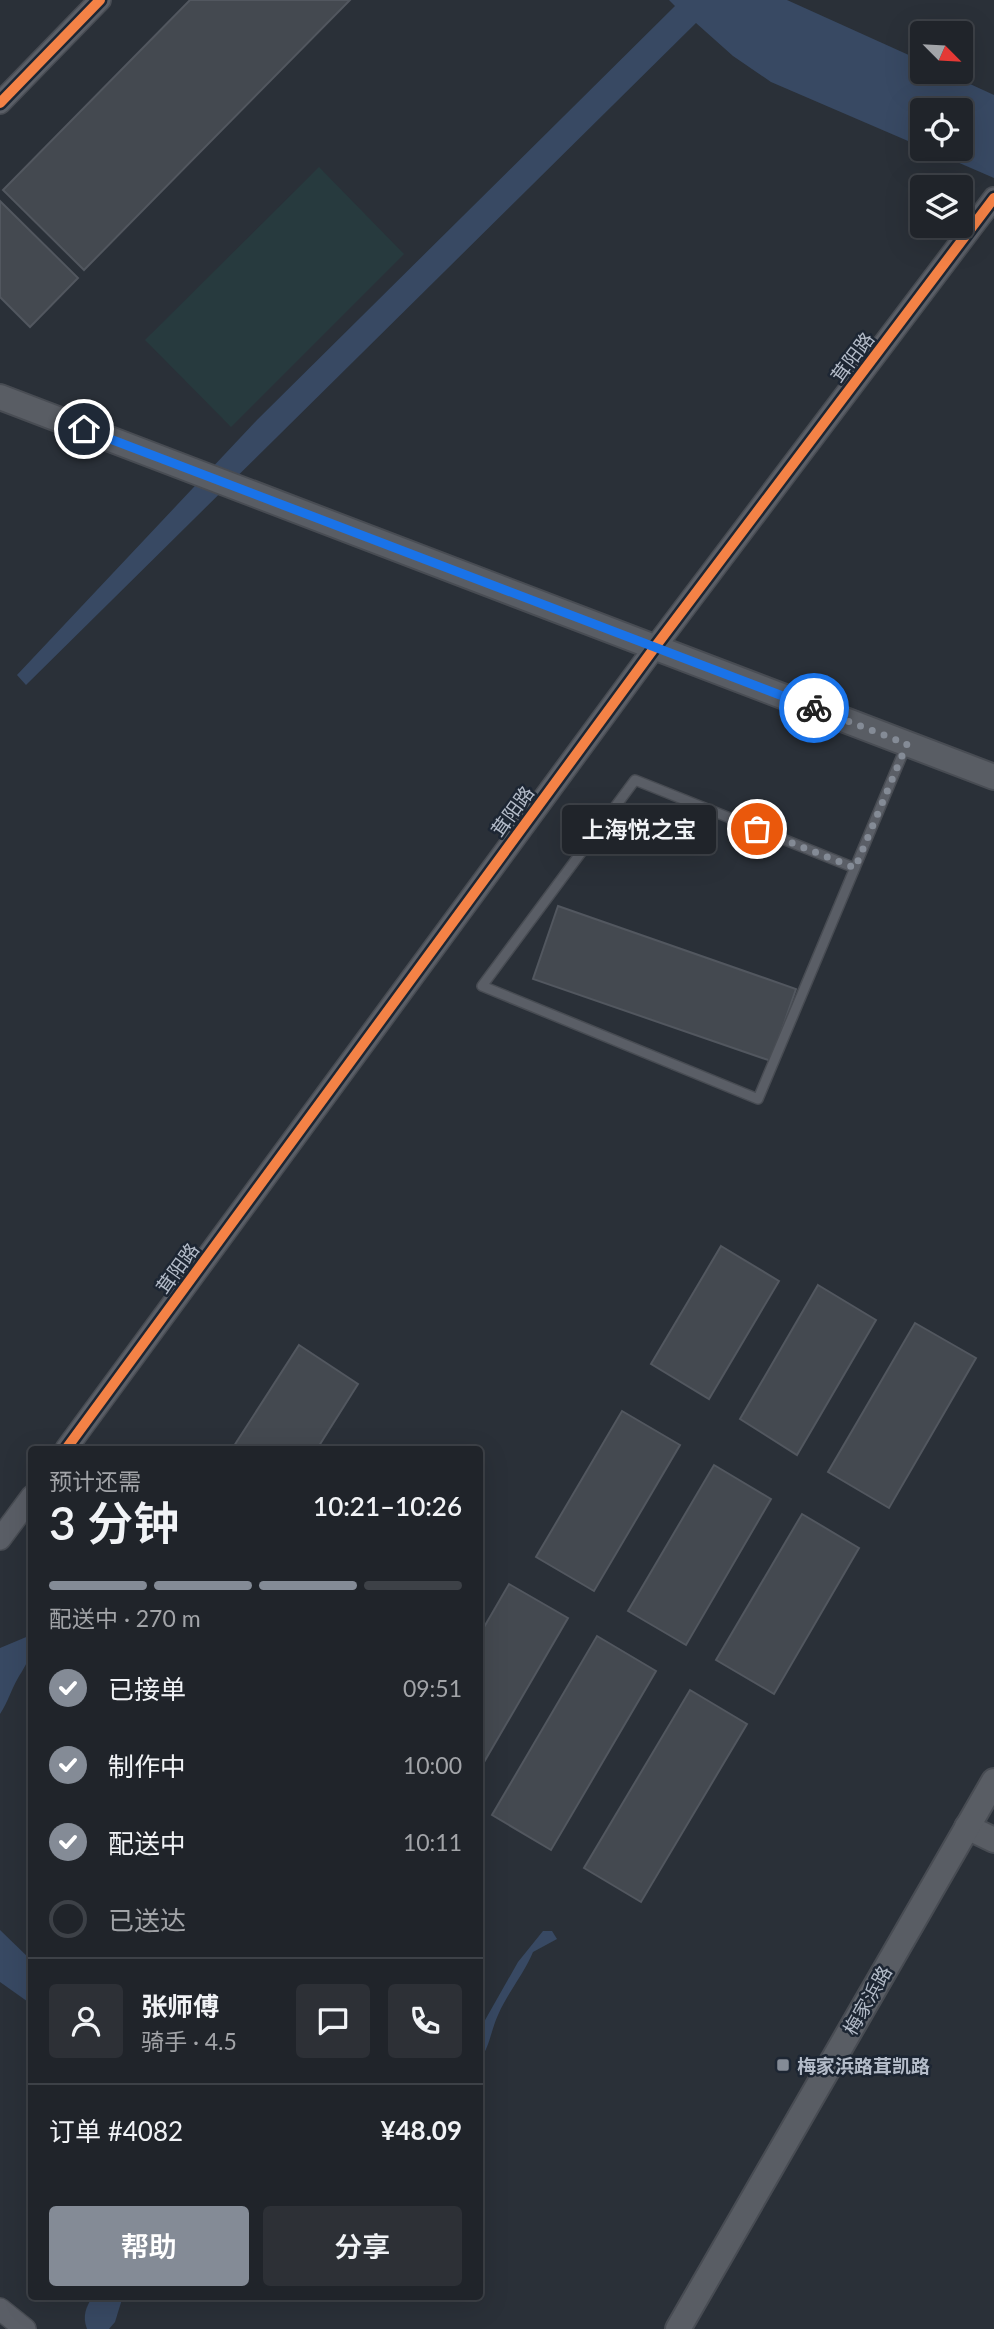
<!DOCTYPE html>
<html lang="zh">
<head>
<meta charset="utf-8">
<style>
	body { margin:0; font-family:Lato,"Noto Sans SC",sans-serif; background:#2d3036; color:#f1f3f6; height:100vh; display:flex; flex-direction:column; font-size:26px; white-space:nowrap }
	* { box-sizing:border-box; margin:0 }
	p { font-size:23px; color:#a2a4a8 }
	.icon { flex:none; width:38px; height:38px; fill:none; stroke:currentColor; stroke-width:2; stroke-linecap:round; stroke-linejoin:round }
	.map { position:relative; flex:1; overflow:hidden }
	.side { position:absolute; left:28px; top:1446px; width:455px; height:854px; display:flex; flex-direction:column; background:#20242a; border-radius:7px; box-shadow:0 7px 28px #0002,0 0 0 2px #3d4147 }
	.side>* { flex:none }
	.needle { width:46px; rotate:114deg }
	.tools { position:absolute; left:910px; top:21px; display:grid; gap:14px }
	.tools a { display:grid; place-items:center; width:63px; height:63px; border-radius:7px; background:#20242a; box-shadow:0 7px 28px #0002,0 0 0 2px #3d4147; font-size:35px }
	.pin { position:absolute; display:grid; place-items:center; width:60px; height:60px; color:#fff; margin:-30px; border:4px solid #fff; border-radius:50%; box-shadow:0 2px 7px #0007 }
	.courier { position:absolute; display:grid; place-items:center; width:70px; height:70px; margin:-35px; border:5px solid #1a73e8; border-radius:50%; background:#fff; color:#222; box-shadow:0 2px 9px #0007 }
	.bubble { position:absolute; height:49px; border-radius:7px; background:#20242a; box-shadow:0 7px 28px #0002,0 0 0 2px #3d4147; font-size:23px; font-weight:600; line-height:49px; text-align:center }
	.head em { font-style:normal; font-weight:600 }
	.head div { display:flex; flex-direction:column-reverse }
	.head { display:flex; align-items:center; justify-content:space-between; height:119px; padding:0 21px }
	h1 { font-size:46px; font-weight:600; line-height:52px }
	.bar { display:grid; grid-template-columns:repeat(4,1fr); gap:10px 7px; align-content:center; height:84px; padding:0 21px }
	.bar i { height:9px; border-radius:5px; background:#3d4147 }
	.bar .on { background:#848b96 }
	.bar p { grid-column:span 4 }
	.line { display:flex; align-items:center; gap:18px; padding:0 21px; border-top:2px solid #3d4147 }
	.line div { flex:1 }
	.round { display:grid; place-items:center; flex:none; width:74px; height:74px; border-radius:7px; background:#2d3036 }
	ol { padding:0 21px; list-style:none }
	li { display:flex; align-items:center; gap:21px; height:77px }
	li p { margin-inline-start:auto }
	li .icon { padding:7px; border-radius:50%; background:#848b96; color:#fff; stroke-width:4 }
	li:last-child { color:#a2a4a8 }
	li i { width:38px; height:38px; border:4px solid #3d4147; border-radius:50% }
	.cta { display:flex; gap:14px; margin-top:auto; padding:14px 21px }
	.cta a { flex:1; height:80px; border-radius:7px; background:#848b96; color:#fff; font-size:28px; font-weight:600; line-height:80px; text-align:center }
	.cta a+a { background:#2d3036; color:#f1f3f6 }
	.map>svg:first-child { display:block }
</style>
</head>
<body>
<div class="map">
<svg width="994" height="2329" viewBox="0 0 994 2329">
	<rect width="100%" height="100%" fill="#2a3038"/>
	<!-- green -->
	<path fill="#273a3e" d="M319,167L404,254L231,427L145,340Z"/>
	<!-- water -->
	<g fill="#384963">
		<path d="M669,0H787L922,61V72H944L994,95V178L927,149H961V110H922V147L771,82L733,56L696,23L26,685L17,675L257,420L675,6Z"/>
		<path d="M31,1635C32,1655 28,1662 18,1678C11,1690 8,1702 0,1714V1648Z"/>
		<path d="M0,1930L31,1960V2004L0,1982Z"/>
		<path d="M543,1931H552L557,1939L533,1952C524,1974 508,1992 498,2015C491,2030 490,2046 480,2060V2029L518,1962Z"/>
		<path d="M93,2296H123L115,2322L109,2329H87C82,2316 86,2307 93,2296Z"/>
	</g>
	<!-- building -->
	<g fill="#444950" stroke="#52575f" stroke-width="2">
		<path d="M190,0H350L84,270L3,190Z"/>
		<path d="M0,201L78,278L30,327L0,297Z"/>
		<path d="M558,906L796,989L771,1061L533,979Z"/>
		<path d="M721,1246L779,1281L709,1399L651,1364Z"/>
		<path d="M818,1285L876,1320L797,1455L740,1419Z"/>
		<path d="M915,1323L976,1358L889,1508L828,1472Z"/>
		<path d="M299,1345L358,1384L317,1449H232Z"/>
		<path d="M622,1411L680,1445L594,1591L536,1557Z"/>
		<path d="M714,1465L771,1499L686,1645L628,1611Z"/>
		<path d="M802,1514L859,1548L774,1694L716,1660Z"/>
		<path d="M509,1584L568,1618L480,1769V1634Z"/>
		<path d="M597,1636L656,1671L551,1850L492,1815Z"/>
		<path d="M690,1690L747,1724L641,1902L584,1868Z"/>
	</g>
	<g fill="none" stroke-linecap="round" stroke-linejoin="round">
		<!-- service casing -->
		<g stroke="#484c53" stroke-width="12">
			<path id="service" d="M855,868L635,780L482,986L758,1099L906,746"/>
		</g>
		<!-- tertiary casing -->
		<g stroke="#484c53" stroke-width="24">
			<g id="tertiary">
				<path d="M0,103L100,0"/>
				<path d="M66,1449L655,647L994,198"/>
				<path d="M0,1539L32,1496"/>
				<path d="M0,2309L25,2329"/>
			</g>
		</g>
		<!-- secondary casing -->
		<g stroke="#484c53" stroke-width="28">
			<g id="secondary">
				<path d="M0,397L994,777"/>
				<path d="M967,1827L994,1840"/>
				<path d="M678,2329L994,1781"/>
			</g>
		</g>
		<!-- service -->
		<use href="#service" stroke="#5a5e66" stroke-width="9"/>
		<!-- tertiary -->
		<use href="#tertiary" stroke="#5a5e66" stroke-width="21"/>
		<!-- secondary -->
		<use href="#secondary" stroke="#595d64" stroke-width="24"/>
		<!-- cycleway casing -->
		<g stroke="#1d2633" stroke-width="15">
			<g id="cycleway">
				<path d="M0,103L100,0"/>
				<path d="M66,1449L655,647L994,198"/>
			</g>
		</g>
		<!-- cycleway -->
		<use href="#cycleway" stroke="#f48246" stroke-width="10"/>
	</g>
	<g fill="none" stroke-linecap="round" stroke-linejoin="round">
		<!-- done -->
		<path stroke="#848b96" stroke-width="7" stroke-dasharray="0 12.6" d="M757,829L855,868L907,744L814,708"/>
		<!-- route -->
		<path stroke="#1a73e8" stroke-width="9" d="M84,429L814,708"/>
	</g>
	<!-- markers -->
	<rect fill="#848b96" stroke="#1d2633" stroke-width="2.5" x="776" y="2058" width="14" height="14" rx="3.5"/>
	<g text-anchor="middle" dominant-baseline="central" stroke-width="5" stroke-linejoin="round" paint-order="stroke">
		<!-- street labels -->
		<g font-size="19" fill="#b4bcc9" stroke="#1d2633">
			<text transform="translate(852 357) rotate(-53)">茸阳路</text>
			<text transform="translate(512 811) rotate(-54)">茸阳路</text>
			<text transform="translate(177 1268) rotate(-54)">茸阳路</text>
			<text transform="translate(867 2000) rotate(-60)">梅家浜路</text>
		</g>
		<!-- poi labels -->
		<g font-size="19" font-weight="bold" fill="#b4bcc9" stroke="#1d2633" text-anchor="start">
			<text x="797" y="2065">梅家浜路茸凯路</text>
		</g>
	</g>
</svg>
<div class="tools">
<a><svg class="needle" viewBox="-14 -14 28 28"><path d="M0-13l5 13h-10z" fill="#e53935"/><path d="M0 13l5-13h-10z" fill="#a2a4a8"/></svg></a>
<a><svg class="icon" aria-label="locate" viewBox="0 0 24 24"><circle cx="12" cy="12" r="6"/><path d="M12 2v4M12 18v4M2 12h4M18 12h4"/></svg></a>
<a><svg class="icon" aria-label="layers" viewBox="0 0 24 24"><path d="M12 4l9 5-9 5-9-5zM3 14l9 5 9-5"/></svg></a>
</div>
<div class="pin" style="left:757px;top:829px;background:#ea580c"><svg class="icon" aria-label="bag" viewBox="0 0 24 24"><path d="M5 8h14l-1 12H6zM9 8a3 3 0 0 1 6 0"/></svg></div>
<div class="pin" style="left:84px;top:429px;background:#1f2937"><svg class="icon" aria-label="home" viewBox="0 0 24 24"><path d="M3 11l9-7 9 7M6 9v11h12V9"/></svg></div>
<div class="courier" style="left:814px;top:708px"><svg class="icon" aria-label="bike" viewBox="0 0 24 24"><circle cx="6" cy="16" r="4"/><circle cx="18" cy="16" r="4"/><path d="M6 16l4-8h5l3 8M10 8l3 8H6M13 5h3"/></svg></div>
<div class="bubble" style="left:562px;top:805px;width:154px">上海悦之宝</div>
<section class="side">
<div class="head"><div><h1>3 分钟</h1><p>预计还需</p></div><em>10:21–10:26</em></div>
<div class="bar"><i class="on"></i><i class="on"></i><i class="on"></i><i></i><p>配送中 · 270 m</p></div>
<ol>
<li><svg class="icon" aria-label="check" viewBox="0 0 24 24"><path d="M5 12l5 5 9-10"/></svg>已接单<p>09:51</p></li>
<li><svg class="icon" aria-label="check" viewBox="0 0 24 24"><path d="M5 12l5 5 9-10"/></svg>制作中<p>10:00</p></li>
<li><svg class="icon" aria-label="check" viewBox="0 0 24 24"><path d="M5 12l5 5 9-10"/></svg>配送中<p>10:11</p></li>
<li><i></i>已送达</li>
</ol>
<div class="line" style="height:126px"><a class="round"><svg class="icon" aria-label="person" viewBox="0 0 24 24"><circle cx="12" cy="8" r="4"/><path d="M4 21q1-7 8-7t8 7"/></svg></a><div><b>张师傅</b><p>骑手 · 4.5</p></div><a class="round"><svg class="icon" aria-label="chat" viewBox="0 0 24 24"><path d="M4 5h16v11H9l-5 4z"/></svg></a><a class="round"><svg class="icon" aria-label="phone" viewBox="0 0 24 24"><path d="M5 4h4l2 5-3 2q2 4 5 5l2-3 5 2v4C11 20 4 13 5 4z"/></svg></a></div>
<div class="line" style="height:91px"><div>订单 #4082</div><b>¥48.09</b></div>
<div class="cta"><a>帮助</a><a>分享</a></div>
</section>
</div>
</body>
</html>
